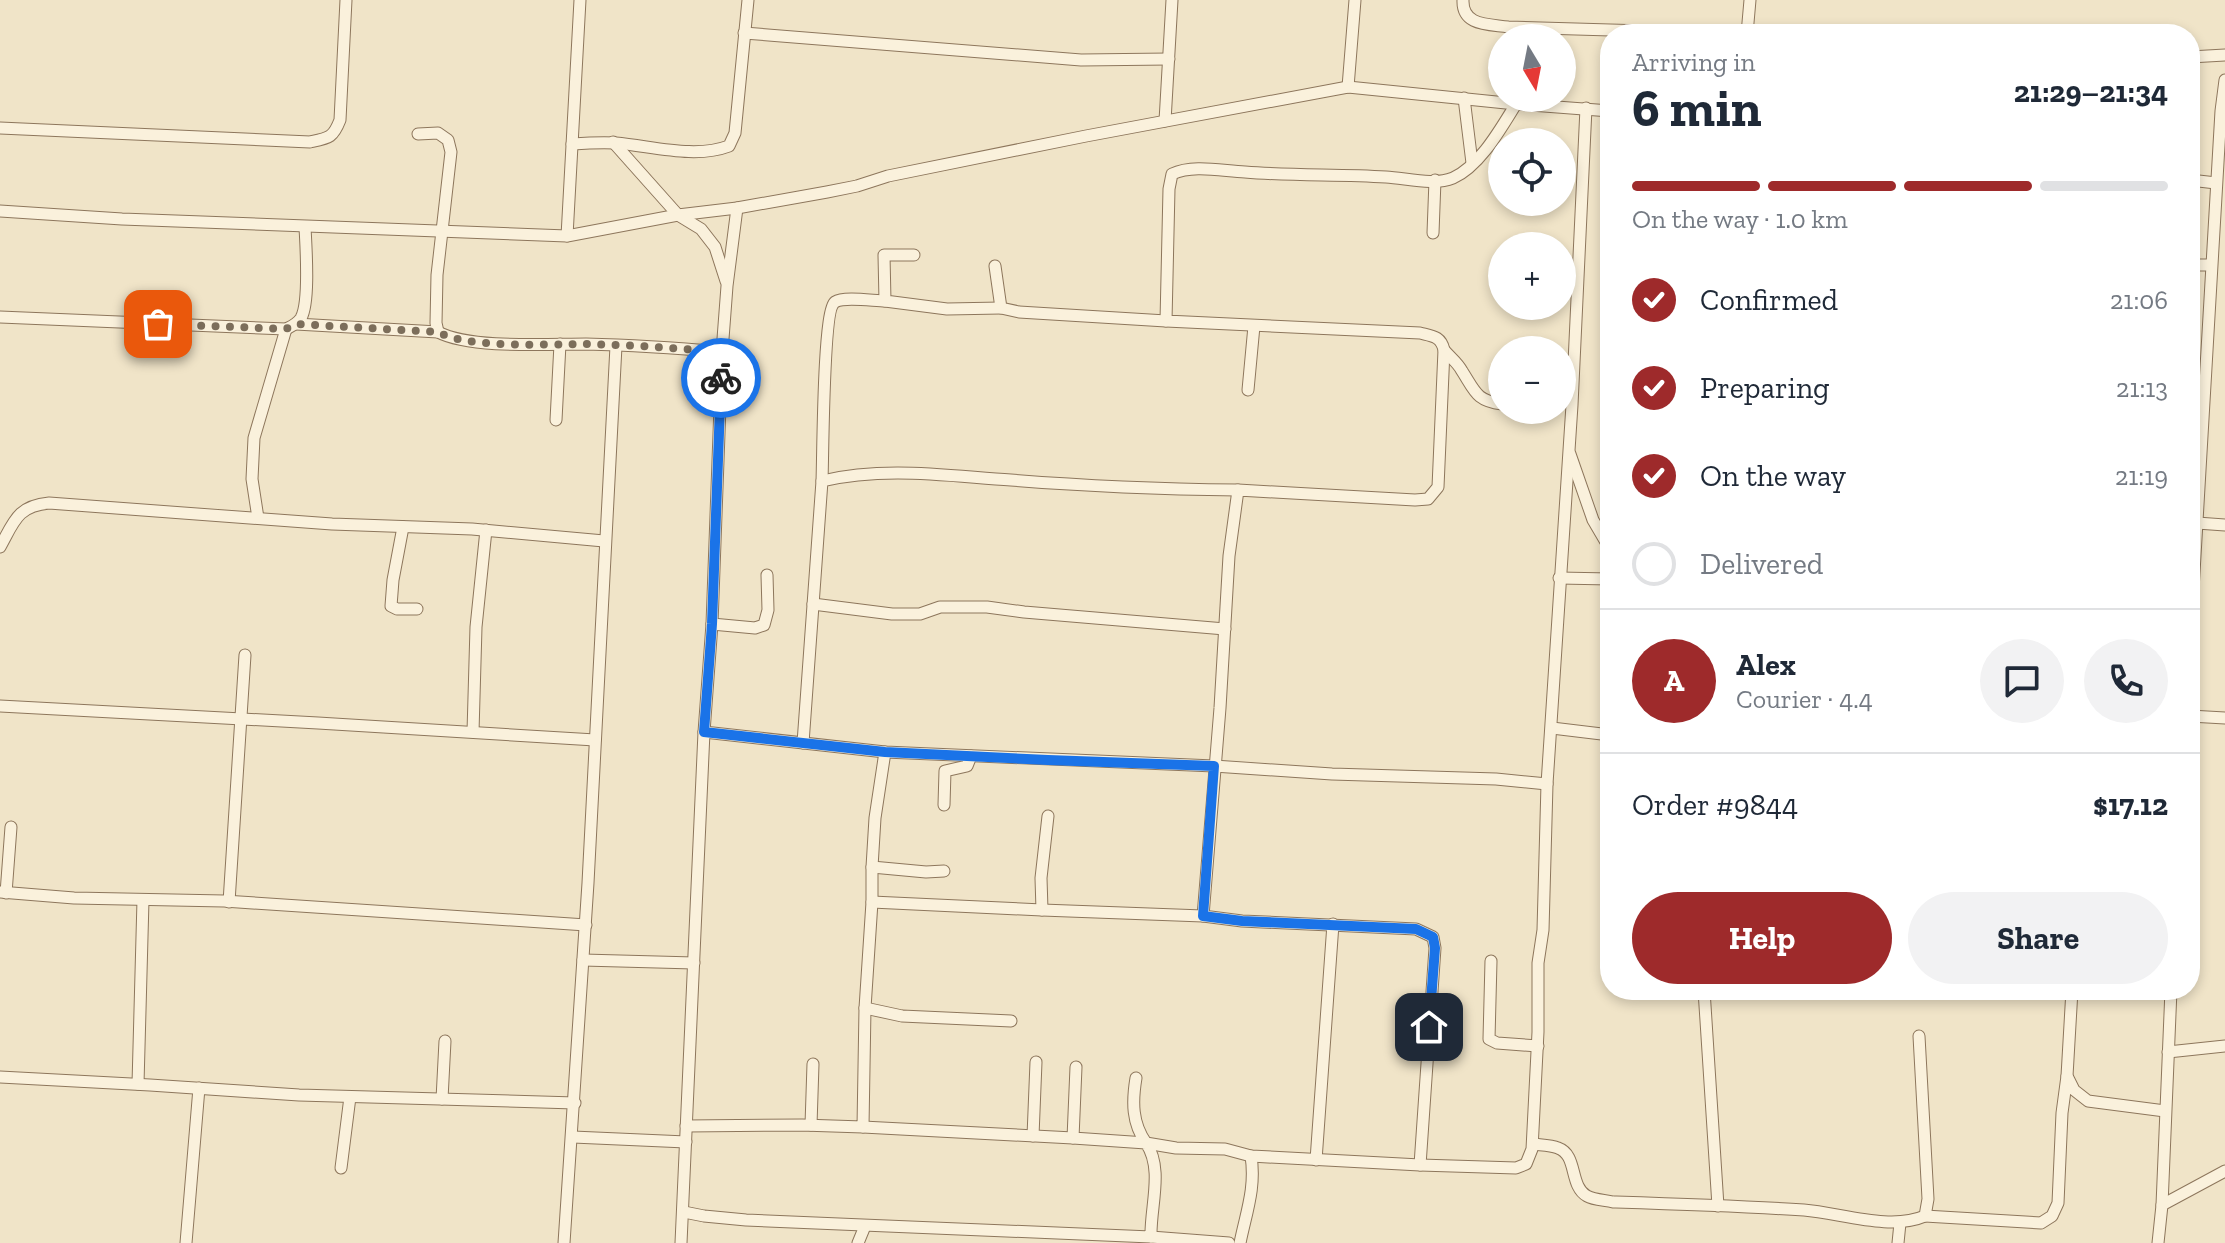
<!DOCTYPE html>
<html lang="en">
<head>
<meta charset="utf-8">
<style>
	body { margin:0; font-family:"Zilla Slab",serif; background:#f2f2f3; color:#1f2937; height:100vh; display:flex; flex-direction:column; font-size:30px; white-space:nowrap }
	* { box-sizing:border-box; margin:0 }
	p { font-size:26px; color:#747a83 }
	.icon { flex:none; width:44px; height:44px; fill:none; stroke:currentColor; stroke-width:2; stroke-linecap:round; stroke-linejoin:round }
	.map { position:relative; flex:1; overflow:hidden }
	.drawer { position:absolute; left:1600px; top:24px; width:600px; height:976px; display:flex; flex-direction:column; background:#fff; border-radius:32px; box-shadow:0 4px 12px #0003 }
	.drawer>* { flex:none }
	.needle { width:52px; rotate:170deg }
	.buttons { position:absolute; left:1488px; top:24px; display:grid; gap:16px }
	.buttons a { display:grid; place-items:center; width:88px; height:88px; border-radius:50%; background:#fff; box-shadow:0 4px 12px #0003; font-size:40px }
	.pin { position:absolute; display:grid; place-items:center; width:68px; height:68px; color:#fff; margin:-34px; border-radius:16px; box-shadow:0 4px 12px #0006 }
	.courier { position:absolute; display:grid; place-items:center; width:80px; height:80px; margin:-40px; border:6px solid #1a73e8; border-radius:50%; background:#fff; color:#222; box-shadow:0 2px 10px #0007 }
	.headline em { font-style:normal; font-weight:700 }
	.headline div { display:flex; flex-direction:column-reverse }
	.headline { display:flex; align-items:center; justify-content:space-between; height:136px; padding:0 32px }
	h1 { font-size:52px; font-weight:700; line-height:60px }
	.bar { display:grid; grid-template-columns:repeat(4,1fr); gap:12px 8px; align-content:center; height:96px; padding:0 32px }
	.bar i { height:10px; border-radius:6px; background:#e0e1e3 }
	.bar .active { background:#9e2a2b }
	.bar p { grid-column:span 4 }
	.line { display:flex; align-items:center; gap:20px; padding:0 32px; border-top:2px solid #e0e1e3 }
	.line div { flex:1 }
	.round { display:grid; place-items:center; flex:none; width:84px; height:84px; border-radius:42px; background:#f2f2f3 }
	ol { padding:0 32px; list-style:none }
	li { display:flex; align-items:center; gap:24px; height:88px }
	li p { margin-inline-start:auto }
	li .icon { padding:8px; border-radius:50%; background:#9e2a2b; color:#fff; stroke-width:4 }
	li:last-child { color:#747a83 }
	li i { width:44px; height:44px; border:4px solid #e0e1e3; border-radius:50% }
	.cta { display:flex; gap:16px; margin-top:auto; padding:16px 32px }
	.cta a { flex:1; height:92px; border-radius:48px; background:#9e2a2b; color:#fff; font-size:32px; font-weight:700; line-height:92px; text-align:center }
	.cta a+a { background:#f2f2f3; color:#1f2937 }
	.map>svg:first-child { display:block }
</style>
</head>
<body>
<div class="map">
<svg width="2225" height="1243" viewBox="0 0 2225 1243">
	<rect width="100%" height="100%" fill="#f0e4c8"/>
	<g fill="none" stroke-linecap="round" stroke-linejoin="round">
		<!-- street casing -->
		<g stroke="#8d765c" stroke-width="13">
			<g id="street">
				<path d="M1463,0C1462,26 1488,24 1508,27L1749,34"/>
				<path d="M744,33L1081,60L1169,59"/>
				<path d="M1747,34L1750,0"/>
				<path d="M2190,57L2225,55"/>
				<path d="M1348,87L1355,0"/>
				<path d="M1464,98L1472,163"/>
				<path d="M1165,121L1172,0"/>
				<path d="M0,128L310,142C329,138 333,138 340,120L346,0"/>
				<path d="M418,134L438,133L448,140L451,152L437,275L436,323L438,332"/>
				<path d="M613,142L678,215L701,229L715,247L726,281"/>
				<path d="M572,144C586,143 602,142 616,143C652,146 695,159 729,146L735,133L748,0"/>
				<path d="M2190,180L2216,183"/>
				<path d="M0,211L122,219L567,236L678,215L737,208L827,192L857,186L888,176L1086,136L1348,87L1516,104L1610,111"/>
				<path d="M1433,233L1435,180"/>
				<path d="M567,236L580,0"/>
				<path d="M914,255H884L885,301L947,309L1001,308"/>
				<path d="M2190,265H2211"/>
				<path d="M995,266L1001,308L1019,312L1166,321"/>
				<path d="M0,317L286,329C292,326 297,324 301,318C310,302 306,248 305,227"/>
				<path d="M296,324L438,332C470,349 548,344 586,344C631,345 677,348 722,352"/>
				<path d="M1444,350C1450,357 1458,363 1462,371C1475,391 1476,401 1502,404"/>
				<path d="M1248,390L1254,326"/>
				<path d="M556,420L560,344"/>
				<path d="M1570,454L1593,520L1610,549"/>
				<path d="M822,481C823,458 823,310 835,302C844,296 874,301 885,301"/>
				<path d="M258,518L252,479L254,438L286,329"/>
				<path d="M2197,523L2225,525"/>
				<path d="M403,527L393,580L391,606L397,609H417"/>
				<path d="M0,547C14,522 17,506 49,503L332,524L472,529L604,541"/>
				<path d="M1559,578L1610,579"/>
				<path d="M813,604L892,614H920L940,607H987L1024,612L1225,629"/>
				<path d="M712,624L755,628L764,625L768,610L767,575"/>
				<path d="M2190,641L2221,111L2225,80"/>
				<path d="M0,706L318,723L595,740"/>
				<path d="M2190,716L2225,718"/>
				<path d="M1552,728L1610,735"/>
				<path d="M473,732L476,627L486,530"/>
				<path d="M704,732L885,752L1214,766L1332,774L1496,779L1547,784L1572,405L1586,108"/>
				<path d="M803,743L822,481C885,466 948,476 1011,480C1086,486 1162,489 1238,490"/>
				<path d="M944,805L945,771L967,766L971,756"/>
				<path d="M872,867L926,872L944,871"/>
				<path d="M0,892L74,898L224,901L586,925"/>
				<path d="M6,893L11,827"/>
				<path d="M229,902L245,655"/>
				<path d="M872,902L1042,910L1041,878L1048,816"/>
				<path d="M1042,910L1203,916L1220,708L1229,556L1238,490L1415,500L1428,499L1438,487L1444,350C1441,336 1432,336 1420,333L1166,321L1169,189L1172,174C1193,164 1222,171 1245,172C1292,176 1339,174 1386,177C1406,178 1434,186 1453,178C1480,166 1501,128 1516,104"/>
				<path d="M1203,916L1242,921L1416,929L1433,937L1435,948L1420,1165"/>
				<path d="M583,960L694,963"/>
				<path d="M1491,961L1489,1039L1497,1043L1538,1046"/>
				<path d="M1704,990L1718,1206"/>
				<path d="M2072,990L2067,1076L2074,1090L2088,1101L2165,1111"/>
				<path d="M865,1008L902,1016L1011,1021"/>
				<path d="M2168,1052L2225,1046"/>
				<path d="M0,1077L150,1085L299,1095L575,1103"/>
				<path d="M1136,1078C1132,1102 1132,1123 1146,1143L1176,1148L1225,1149L1251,1156L1420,1165L1516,1168L1526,1164L1532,1149L1538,1032V963L1543,930L1547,784"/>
				<path d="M138,1084L143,900"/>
				<path d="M442,1099L445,1041"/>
				<path d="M811,1125L813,1064"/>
				<path d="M686,1126L802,1125L863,1127L865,1008L872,902V867L875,818L885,752"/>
				<path d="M863,1127L1073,1138"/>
				<path d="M1033,1136L1036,1062"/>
				<path d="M573,1137L686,1142"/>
				<path d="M1533,1144C1540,1145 1551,1145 1558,1148C1578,1155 1569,1186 1587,1196C1594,1200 1605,1200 1613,1202C1676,1204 1740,1206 1804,1210C1841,1213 1890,1231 1925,1216L1928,1199L1919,1036"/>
				<path d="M1316,1160L1333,924"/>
				<path d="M341,1168L350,1097"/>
				<path d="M2162,1205L2225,1171"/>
				<path d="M684,1212L704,1216L746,1220L1151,1237C1150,1207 1164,1169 1146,1143L1073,1138L1076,1067"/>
				<path d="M1925,1216L2041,1223L2052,1216L2058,1203L2062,1113L2067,1076"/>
				<path d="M1151,1237L1229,1243"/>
				<path d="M186,1243L199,1088"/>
				<path d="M564,1243L588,883L616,346"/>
				<path d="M681,1243L704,732L712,624L722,352L727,286L737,208"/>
				<path d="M858,1243L865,1226"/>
				<path d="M1240,1243C1246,1213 1256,1188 1251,1156"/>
				<path d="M1898,1243L1900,1223"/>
				<path d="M2158,1243L2162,1205L2171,990"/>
			</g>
		</g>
		<!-- street -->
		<use href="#street" stroke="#faf1dc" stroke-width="11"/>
	</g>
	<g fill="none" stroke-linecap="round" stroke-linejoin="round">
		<!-- done -->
		<path stroke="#7c6e5b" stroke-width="8" stroke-dasharray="0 14.4" d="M158,324L286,329L296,324L438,332C469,349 548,344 586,344C631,345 677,348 722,352L721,378"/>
		<!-- route -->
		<path stroke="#1a73e8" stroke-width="10" d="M721,378L712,624L704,732L885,752L1048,760L1214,766L1203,916L1242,921L1416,929L1433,937L1435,948L1429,1027"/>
	</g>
</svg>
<div class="buttons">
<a><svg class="needle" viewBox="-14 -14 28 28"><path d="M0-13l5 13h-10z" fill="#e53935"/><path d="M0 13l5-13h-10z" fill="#747a83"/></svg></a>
<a><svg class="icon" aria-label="locate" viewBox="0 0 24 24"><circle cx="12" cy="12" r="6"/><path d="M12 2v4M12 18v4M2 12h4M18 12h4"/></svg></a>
<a>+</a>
<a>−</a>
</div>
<div class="pin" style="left:158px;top:324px;background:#ea580c"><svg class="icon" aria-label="bag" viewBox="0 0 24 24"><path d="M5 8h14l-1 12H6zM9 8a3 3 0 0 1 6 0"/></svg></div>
<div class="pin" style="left:1429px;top:1027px;background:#1f2937"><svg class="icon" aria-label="home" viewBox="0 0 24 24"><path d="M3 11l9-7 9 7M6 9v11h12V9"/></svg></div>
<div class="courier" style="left:721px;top:378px"><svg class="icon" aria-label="bike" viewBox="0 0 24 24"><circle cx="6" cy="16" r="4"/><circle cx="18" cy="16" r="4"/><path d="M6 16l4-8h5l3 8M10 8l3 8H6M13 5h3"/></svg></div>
<section class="drawer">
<div class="headline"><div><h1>6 min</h1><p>Arriving in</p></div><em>21:29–21:34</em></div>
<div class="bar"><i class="active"></i><i class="active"></i><i class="active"></i><i></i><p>On the way · 1.0 km</p></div>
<ol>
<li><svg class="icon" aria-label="check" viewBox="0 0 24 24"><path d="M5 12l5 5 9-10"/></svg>Confirmed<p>21:06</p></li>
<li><svg class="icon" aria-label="check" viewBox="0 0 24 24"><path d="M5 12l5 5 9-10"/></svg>Preparing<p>21:13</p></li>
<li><svg class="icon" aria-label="check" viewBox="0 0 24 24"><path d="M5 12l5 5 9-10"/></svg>On the way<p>21:19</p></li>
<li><i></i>Delivered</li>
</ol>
<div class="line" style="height:144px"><b class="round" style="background:#9e2a2b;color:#fff">A</b><div><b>Alex</b><p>Courier · 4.4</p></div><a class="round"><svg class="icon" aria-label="chat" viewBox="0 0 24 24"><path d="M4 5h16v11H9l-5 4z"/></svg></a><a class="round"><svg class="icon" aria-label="phone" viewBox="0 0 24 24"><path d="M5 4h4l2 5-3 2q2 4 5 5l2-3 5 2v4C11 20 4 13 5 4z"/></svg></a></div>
<div class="line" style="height:104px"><div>Order #9844</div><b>$17.12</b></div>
<div class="cta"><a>Help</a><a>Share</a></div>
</section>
</div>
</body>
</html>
